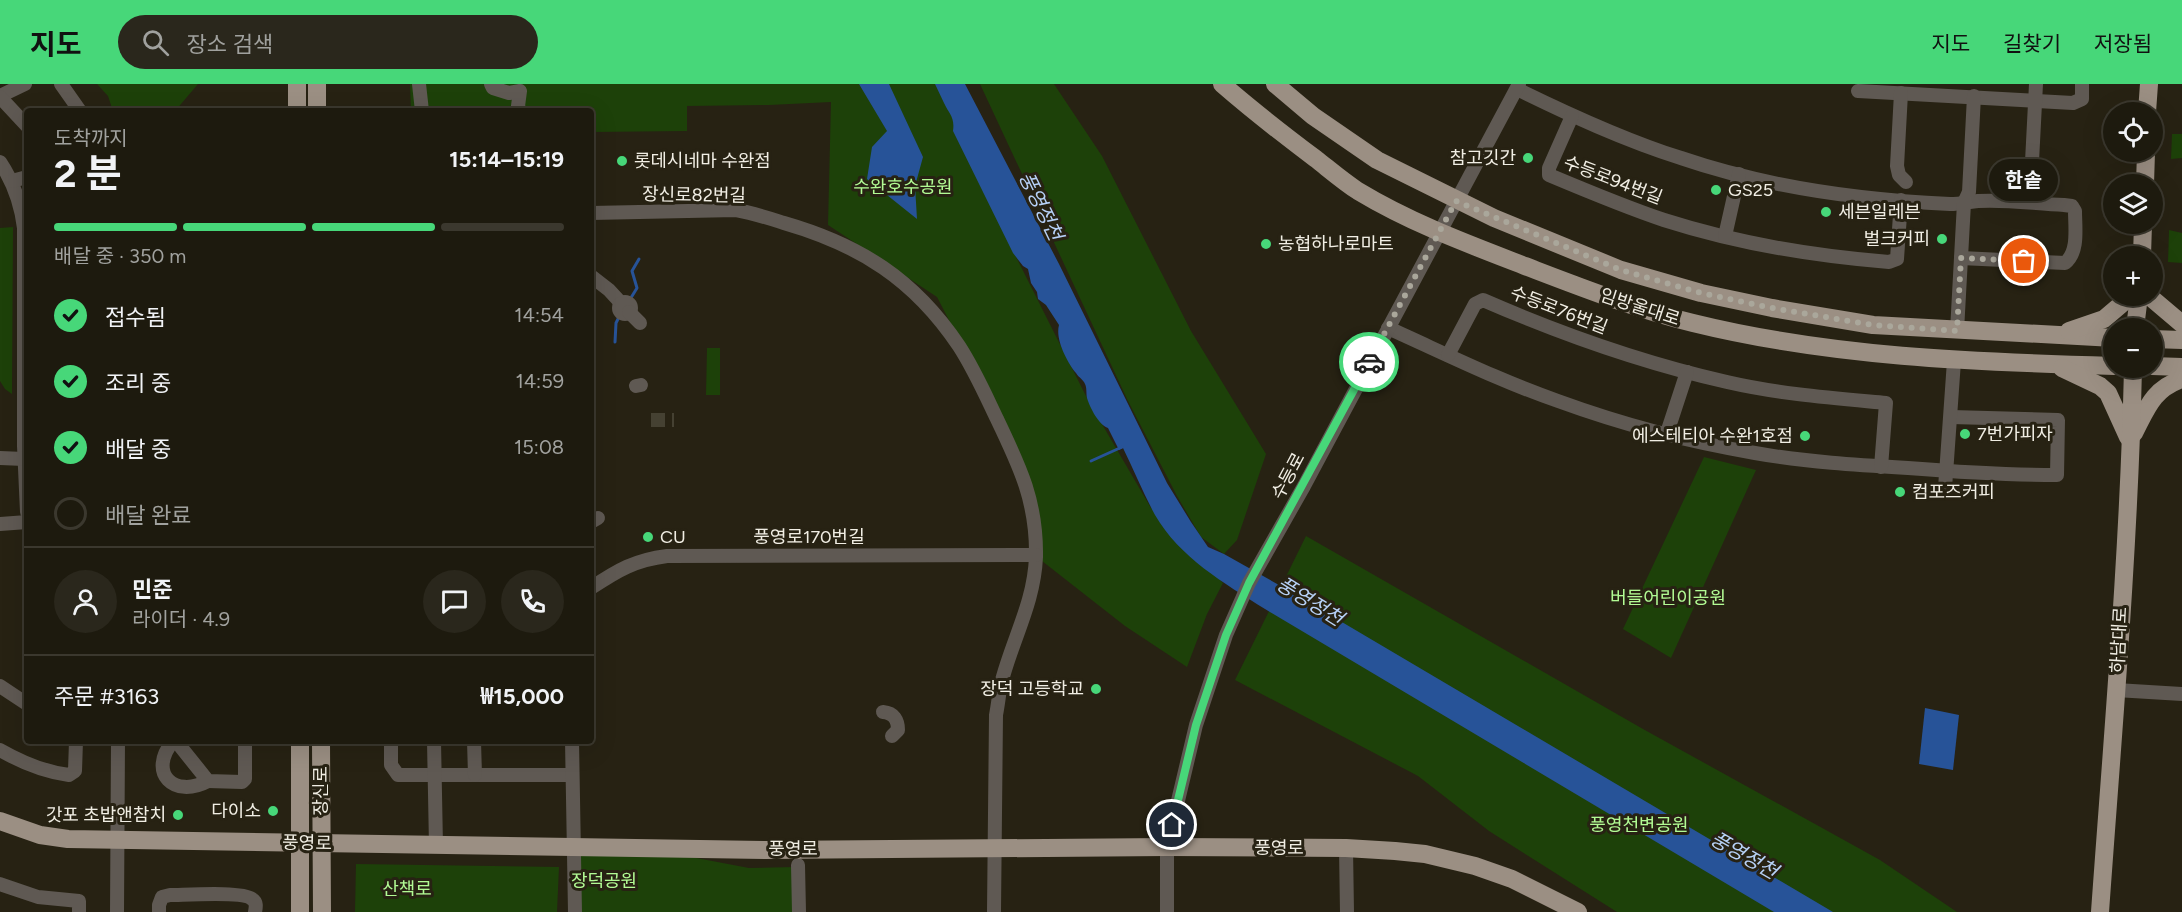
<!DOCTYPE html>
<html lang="ko">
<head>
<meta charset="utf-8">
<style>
	body { margin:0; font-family:Figtree,"Noto Sans KR",sans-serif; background:#2a271c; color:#f1f3f6; height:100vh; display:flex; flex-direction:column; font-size:22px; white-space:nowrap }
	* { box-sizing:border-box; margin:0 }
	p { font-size:20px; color:#a0a19e }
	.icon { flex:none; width:33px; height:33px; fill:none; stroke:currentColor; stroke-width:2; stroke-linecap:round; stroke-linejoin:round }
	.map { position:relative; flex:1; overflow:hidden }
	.sheet { position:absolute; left:24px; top:24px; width:570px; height:636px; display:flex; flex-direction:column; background:#1d1a0e; border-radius:6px; box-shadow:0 6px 24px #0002,0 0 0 2px #3b382e }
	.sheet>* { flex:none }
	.controls { position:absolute; left:2103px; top:18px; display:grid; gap:12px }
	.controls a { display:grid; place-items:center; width:60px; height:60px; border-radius:50%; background:#1d1a0e; box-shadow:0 6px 24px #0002,0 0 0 2px #3b382e; font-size:30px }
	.pin { position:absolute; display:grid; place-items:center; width:51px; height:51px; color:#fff; margin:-26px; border:3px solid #fff; border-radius:50%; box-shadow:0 2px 6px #0007 }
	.courier { position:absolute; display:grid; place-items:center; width:60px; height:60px; margin:-30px; border:4px solid #47d779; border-radius:50%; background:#fff; color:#222; box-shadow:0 2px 8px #0007 }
	.bubble { position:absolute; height:42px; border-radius:21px; background:#1d1a0e; box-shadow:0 6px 24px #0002,0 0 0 2px #3b382e; font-size:20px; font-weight:700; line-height:42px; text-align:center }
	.overview em { font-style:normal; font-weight:700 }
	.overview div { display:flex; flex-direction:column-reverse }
	.overview { display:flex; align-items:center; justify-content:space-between; height:102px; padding:0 30px }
	h1 { font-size:39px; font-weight:700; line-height:45px }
	.bar { display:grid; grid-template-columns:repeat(4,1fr); gap:9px 6px; align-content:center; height:72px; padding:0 30px }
	.bar i { height:8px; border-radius:4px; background:#3b382e }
	.bar .selected { background:#47d779 }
	.bar p { grid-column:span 4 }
	.line { display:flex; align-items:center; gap:15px; padding:0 30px; border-top:2px solid #3b382e }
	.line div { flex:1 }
	.round { display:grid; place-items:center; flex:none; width:63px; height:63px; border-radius:32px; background:#2a271c }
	ol { padding:0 30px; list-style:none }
	li { display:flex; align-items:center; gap:18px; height:66px }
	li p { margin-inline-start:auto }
	li .icon { padding:6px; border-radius:50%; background:#47d779; color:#111; stroke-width:4 }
	li:last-child { color:#a0a19e }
	li i { width:33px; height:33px; border:3px solid #3b382e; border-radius:50% }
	header { display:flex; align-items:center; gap:36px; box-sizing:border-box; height:84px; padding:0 30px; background:#47d779; color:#111 }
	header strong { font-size:28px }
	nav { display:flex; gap:33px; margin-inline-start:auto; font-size:21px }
	.search { width:420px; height:54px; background:#2a271c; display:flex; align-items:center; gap:15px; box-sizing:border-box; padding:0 21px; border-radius:33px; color:#a0a19e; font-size:22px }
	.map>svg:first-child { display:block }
</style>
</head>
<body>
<header>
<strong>지도</strong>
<div class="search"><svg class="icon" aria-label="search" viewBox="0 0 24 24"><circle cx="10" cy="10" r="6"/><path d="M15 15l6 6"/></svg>장소 검색</div>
<nav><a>지도</a><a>길찾기</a><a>저장됨</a></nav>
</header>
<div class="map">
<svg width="2182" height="828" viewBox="0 0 2182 828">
	<rect width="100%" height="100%" fill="#272213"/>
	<!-- green -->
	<g fill="#1d4109">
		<path d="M97,0H198L175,27H113L108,12Z"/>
		<path d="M410,0H938L998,137L1088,316L1151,424L1223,499L1207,530L1187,583L1125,542L1042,477L1027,387L937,213L828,141L831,18L769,21L687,22V47L591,48V27H411Z"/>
		<path d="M980,0H1054L1102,72L1191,247L1266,370L1237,456L1224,470L1201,453L1177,412L1128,317Z"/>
		<path d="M2172,50H2182V74L2171,75Z"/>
		<path d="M13,143L12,310L5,305L0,297V144Z"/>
		<path d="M2169,146L2182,149V179L2168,178Z"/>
		<path d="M707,264H720V311H706Z"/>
		<path d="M1704,373L1756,386L1671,574L1623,545Z"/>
		<path d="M1306,452L1643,645L1880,776L1957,828H1617L1489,747L1418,692L1235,596Z"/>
		<path d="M574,764L665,768L749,784L795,783V828H568Z"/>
		<path d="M356,780L559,783L557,828H355Z"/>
	</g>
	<!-- water -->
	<g fill="#275398">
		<path d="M859,0H889L923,73L915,102L917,135L867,95L872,63L887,47Z"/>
		<path d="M935,0H965L1059,180L1167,399L1191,438L1208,463L1224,470L1286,505L1833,828H1774L1265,525C1224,499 1180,474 1155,431C1143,409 1134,386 1123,364L1119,366L1108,344C1099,341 1090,324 1087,314C1086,309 1087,304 1085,300C1083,295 1079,294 1076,289C1067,278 1055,255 1059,241L1046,221L1038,215L1037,208L1031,199L1028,185L1023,182L1013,169L953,47C955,33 949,30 944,19C941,13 938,6 935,0Z"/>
		<path d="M1925,624L1959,631L1953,686L1919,680Z"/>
	</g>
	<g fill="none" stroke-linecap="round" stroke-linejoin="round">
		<!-- stream -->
		<g stroke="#275398" stroke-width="3">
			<path d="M624,216L629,217L637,204L632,187L639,175"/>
			<path d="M615,258L616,239L620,231L617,222"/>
			<path d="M1091,377L1122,363"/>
		</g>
		<!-- minor-tunnel -->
		<path stroke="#454132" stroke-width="14" stroke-dasharray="14 7" stroke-linecap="butt" d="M651,336H674"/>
		<!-- minor -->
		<g stroke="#5f5953" stroke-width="14">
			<path d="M61,0L80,27"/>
			<path d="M419,0L422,27"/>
			<path d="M491,0L493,4L509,9L520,7L518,22L520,27"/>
			<path d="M1517,5C1570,31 1624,56 1681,74C1766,103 1861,116 1950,120C1960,120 1968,118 1978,117C2006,115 2036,120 2064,121L2072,122L2075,127C2075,144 2079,168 2065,179L1961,174"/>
			<path d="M1858,7L2073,19L2082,15V0"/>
			<path d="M1901,9L1897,82L1899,91L1906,98"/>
			<path d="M0,12L25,0"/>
			<path d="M0,13L27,42"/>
			<path d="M1572,32L1549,84V91C1587,107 1625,123 1664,136C1736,159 1813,172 1889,178L1897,175L1901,116"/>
			<path d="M0,78C14,99 21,119 24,144V362L27,428"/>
			<path d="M12,97L27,93"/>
			<path d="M2031,97L2036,0"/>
			<path d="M591,129L736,126C753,129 768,134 784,139C860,161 914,195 959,262C974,285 985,310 997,335C1020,383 1037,418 1036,473C1034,520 1012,556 1001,600C999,610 998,621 996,631L994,828"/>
			<path d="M1725,152L1739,90"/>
			<path d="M591,192L609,206L621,219"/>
			<circle cx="625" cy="224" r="6"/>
			<path d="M629,228L640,239"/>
			<path d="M1388,244C1444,269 1500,297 1558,317C1621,340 1689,358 1755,369C1806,378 1857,381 1908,384C1958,388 2008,391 2057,391L2058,336L1951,333"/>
			<path d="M1957,247L1964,119L1969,108L1974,12"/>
			<path d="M1448,271L1475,220L1483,216C1561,250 1643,279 1727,298C1779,310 1832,314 1886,319L1881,383"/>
			<path d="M636,302L641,301"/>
			<path d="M1667,349L1687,288"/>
			<path d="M0,374L24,375"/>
			<path d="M1945,404L1954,277"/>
			<path d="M591,438L598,434"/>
			<path d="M0,440L27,438"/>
			<path d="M591,504C618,486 635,476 667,472L1036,471"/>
			<path d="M0,602L27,620"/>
			<path d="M2116,606L2182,610"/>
			<path d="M883,628C894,629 898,636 898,646L892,652"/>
			<path d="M173,657C147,689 174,715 208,697"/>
			<path d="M176,657L208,697L242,698L245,695V657"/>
			<path d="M391,657V681L398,691H572"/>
			<path d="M434,657L436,762"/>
			<path d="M474,657L475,691"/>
			<path d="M572,657L575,828"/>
			<path d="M0,666C21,678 45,688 69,691L75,687L76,657"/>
			<path d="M1346,764L1347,828"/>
			<path d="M798,781L799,828"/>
			<path d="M0,800L38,813L79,817V828"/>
			<path d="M117,828L118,657"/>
			<path d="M159,828V821L162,813L170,811C184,811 244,807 252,815C257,818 256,823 255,828"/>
			<path d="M1167,828V763L1196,641L1226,551L1249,499L1304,402L1519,0"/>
		</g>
		<!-- major -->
		<g stroke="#9b8f83" stroke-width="18">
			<path d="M297,0V27"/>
			<path d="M317,0V27"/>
			<path d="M1222,0C1253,27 1284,51 1316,75C1330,86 1344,98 1358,107C1411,139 1468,160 1525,182C1580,203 1636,225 1693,239C1831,273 1972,278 2114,282"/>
			<path d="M1275,0L1313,32L1377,76L1494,134L1621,186L1701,209L1772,224L1873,241L2114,254"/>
			<path d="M2147,28L2149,0"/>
			<path d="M2145,100L2146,68"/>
			<path d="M2142,172L2143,140"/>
			<path d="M2149,212L2182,240"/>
			<path d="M2135,244L2139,212"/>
			<path d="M2069,247L2104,235L2131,212"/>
			<path d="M2152,255L2182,256"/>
			<path d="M2152,282L2182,283"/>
			<path d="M2062,284L2100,302L2108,309L2128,353"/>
			<path d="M2134,349C2147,324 2153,305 2182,295"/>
			<path d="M300,657V828"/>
			<path d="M321,657L322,828"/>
			<path d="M0,737L40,751L68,755L766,766L1167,763L1346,764L1395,767L1425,770L1475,782L1512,795L1578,828"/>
			<path d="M2100,828C2113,647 2129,465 2133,284"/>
		</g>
	</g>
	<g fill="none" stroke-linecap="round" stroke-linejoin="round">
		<!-- done -->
		<path stroke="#aaa79b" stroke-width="6" stroke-dasharray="0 10.8" d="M1369,278L1456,117L1621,186L1701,209L1772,224L1873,241L1957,247L1961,174L2024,177"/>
		<!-- route -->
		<path stroke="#47d779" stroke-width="8" d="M1172,741L1196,641L1226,551L1249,499L1369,278"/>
	</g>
	<!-- markers -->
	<g fill="#47d779" stroke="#272213" stroke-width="2">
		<circle cx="1528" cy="74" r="6"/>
		<circle cx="622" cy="77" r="6"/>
		<circle cx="1716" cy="106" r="6"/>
		<circle cx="1826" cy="128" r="6"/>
		<circle cx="1942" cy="155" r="6"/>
		<circle cx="1266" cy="160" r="6"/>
		<circle cx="1965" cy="350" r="6"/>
		<circle cx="1805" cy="352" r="6"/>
		<circle cx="1900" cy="408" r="6"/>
		<circle cx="648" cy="453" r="6"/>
		<circle cx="1096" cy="605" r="6"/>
		<circle cx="273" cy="727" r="6"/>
		<circle cx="178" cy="731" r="6"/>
	</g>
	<g text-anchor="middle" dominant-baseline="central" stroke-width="6" stroke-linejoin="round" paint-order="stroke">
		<!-- poi labels -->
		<g font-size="18" fill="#f1eee4" stroke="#272213" text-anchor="start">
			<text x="1516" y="74" text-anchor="end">참고깃간</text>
			<text x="634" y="77">롯데시네마 수완점</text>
			<text x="1728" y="106">GS25</text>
			<text x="1838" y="128">세븐일레븐</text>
			<text x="1930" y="155" text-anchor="end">벌크커피</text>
			<text x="1278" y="160">농협하나로마트</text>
			<text x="1977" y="350">7번가피자</text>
			<text x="1793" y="352" text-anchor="end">에스테티아 수완1호점</text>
			<text x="1912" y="408">컴포즈커피</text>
			<text x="660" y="453">CU</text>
			<text x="1084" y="605" text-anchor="end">장덕 고등학교</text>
			<text x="261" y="727" text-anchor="end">다이소</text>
			<text x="166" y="731" text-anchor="end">갓포 초밥앤참치</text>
		</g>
		<!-- street labels -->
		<g font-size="18" fill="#f1eee4" stroke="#272213">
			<text transform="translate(1613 96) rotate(21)">수등로94번길</text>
			<text transform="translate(694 111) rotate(1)">장신로82번길</text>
			<text transform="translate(1640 223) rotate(18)">임방울대로</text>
			<text transform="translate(1559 226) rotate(21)">수등로76번길</text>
			<text transform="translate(1288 392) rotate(-62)">수등로</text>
			<text x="809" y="453">풍영로170번길</text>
			<text transform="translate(2119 556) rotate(-87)">하남대로</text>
			<text transform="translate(321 707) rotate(-90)">장신로</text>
			<text transform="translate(307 759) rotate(1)">풍영로</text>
			<text x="1279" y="764">풍영로</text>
			<text x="793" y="765">풍영로</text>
		</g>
		<!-- park labels -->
		<g font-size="18" fill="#b2fb94" stroke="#272213">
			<text x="903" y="103">수완호수공원</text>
			<text x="1668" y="514">버들어린이공원</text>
			<text x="1639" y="741">풍영천변공원</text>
			<text x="604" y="797">장덕공원</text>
			<text x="407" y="805">산책로</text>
		</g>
		<!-- water labels -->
		<g font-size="20" font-style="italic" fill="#b7d1f7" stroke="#272213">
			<text transform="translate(1041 122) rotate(64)">풍영정천</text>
			<text transform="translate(1310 517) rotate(32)">풍영정천</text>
			<text transform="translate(1744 771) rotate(30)">풍영정천</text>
		</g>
	</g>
</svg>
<div class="controls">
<a><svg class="icon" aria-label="locate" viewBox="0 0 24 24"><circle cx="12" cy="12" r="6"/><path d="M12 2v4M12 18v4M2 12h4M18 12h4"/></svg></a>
<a><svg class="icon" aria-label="layers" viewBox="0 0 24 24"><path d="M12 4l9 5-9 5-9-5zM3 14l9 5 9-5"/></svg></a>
<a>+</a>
<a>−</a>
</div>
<div class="pin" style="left:2024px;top:177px;background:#ea580c"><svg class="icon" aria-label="bag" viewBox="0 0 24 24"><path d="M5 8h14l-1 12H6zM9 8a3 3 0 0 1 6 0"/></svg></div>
<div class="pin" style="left:1172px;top:741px;background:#1f2937"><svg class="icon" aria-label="home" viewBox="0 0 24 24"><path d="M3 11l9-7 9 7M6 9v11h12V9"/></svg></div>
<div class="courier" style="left:1369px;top:278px"><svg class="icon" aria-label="car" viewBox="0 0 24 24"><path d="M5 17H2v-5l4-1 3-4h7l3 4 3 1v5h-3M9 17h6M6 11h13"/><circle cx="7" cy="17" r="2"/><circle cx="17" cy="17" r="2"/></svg></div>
<div class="bubble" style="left:1989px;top:75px;width:69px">한솥</div>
<section class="sheet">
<div class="overview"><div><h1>2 분</h1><p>도착까지</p></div><em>15:14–15:19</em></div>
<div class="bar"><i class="selected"></i><i class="selected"></i><i class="selected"></i><i></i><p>배달 중 · 350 m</p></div>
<ol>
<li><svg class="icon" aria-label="check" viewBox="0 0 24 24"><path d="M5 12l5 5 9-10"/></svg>접수됨<p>14:54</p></li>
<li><svg class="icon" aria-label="check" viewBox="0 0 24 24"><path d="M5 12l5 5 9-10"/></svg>조리 중<p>14:59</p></li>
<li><svg class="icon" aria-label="check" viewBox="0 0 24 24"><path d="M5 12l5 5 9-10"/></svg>배달 중<p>15:08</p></li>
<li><i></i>배달 완료</li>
</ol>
<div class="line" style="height:108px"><a class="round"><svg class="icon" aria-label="person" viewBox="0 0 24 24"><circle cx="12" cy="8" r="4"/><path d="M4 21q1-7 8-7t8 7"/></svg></a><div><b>민준</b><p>라이더 · 4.9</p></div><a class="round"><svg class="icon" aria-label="chat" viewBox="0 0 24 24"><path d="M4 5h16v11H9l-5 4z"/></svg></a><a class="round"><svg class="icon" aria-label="phone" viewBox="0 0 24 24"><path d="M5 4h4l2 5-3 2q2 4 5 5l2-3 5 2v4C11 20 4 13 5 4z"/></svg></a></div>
<div class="line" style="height:78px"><div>주문 #3163</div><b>₩15,000</b></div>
</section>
</div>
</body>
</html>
